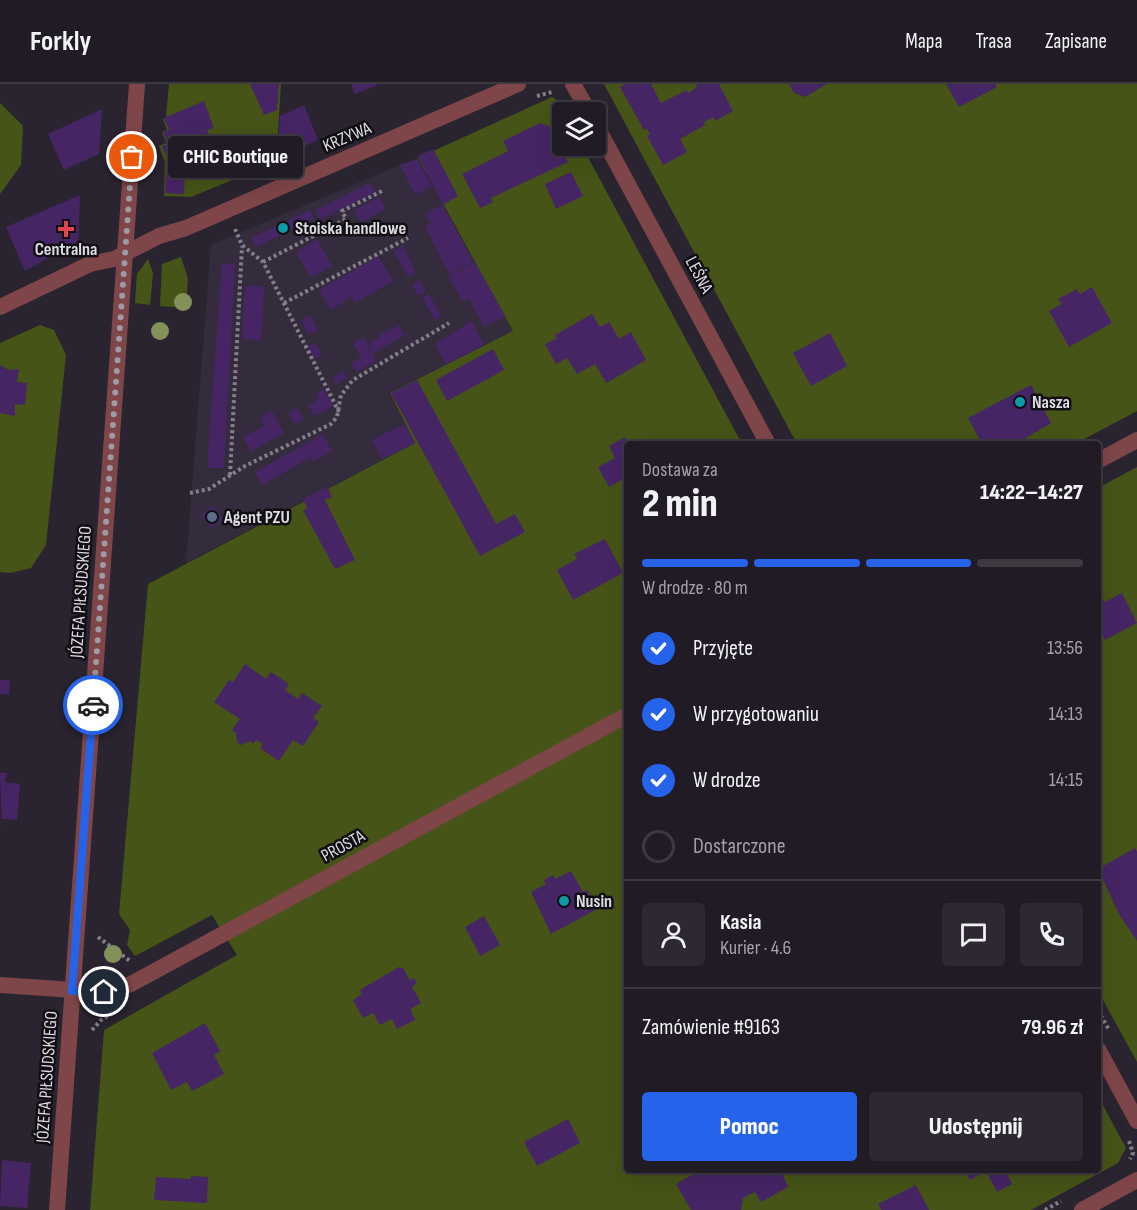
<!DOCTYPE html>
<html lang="pl">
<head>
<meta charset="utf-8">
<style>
	body { margin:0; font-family:"Sofia Sans Condensed",sans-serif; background:#2d2831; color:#f1f3f6; height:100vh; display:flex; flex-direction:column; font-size:22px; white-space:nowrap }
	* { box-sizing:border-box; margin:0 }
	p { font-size:20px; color:#a2a1a6 }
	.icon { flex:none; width:33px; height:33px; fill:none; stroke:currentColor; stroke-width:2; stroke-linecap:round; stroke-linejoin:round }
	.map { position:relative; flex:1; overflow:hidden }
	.sheet { position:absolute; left:624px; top:357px; width:477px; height:732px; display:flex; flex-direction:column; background:#201b24; border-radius:6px; box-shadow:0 6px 24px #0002,0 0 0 2px #3d3941 }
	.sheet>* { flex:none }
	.fabs { position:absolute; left:552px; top:18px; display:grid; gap:12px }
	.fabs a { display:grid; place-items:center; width:54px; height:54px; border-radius:6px; background:#201b24; box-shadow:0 6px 24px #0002,0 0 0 2px #3d3941; font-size:30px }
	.pin { position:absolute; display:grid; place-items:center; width:51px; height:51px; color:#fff; margin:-26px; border:3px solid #fff; border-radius:50%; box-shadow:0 2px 6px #0007 }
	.courier { position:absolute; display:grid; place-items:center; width:60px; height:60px; margin:-30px; border:4px solid #2563eb; border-radius:50%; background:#fff; color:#222; box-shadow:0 2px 8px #0007 }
	.bubble { position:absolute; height:42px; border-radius:6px; background:#201b24; box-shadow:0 6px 24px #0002,0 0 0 2px #3d3941; font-size:20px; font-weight:800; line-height:42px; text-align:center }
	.headline em { font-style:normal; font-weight:800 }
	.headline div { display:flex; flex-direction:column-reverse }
	.headline { display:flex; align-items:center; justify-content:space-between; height:102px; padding:0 18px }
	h1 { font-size:39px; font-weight:800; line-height:45px }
	.bar { display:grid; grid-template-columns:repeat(4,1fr); gap:9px 6px; align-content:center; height:72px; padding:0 18px }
	.bar i { height:8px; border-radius:4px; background:#3d3941 }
	.bar .active { background:#2563eb }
	.bar p { grid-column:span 4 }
	.line { display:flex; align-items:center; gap:15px; padding:0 18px; border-top:2px solid #3d3941 }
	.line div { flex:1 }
	.round { display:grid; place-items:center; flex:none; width:63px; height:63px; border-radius:6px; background:#2d2831 }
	ol { padding:0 18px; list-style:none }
	li { display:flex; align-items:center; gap:18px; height:66px }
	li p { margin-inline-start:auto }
	li .icon { padding:6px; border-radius:50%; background:#2563eb; color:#fff; stroke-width:4 }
	li:last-child { color:#a2a1a6 }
	li i { width:33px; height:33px; border:3px solid #3d3941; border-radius:50% }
	.action { display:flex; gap:12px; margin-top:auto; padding:12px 18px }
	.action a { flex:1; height:69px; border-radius:6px; background:#2563eb; color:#fff; font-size:24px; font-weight:800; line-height:69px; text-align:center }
	.action a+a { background:#2d2831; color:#f1f3f6 }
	header { display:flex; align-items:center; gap:36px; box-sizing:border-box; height:84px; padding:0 30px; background:#201b24; border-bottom:2px solid #3d3941 }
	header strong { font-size:28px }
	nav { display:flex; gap:33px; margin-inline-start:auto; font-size:21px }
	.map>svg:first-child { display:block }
</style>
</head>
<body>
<header>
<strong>Forkly</strong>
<nav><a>Mapa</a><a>Trasa</a><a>Zapisane</a></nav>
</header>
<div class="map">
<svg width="1137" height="1126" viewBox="0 0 1137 1126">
	<rect width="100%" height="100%" fill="#2a2430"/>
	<!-- built -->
	<path fill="#342c3d" d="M417,74L513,247L389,309L415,359L186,479L211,161Z"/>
	<!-- green -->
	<g fill="#465417">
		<path d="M169,0H281L276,78L191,113L164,112L165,78L159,62L166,59L162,48L167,46L163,35L166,33Z"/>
		<path d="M604,0H1137V327L1075,360H797Z"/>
		<path d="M552,13C568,20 562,46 562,62H582L742,360H627V1086H1098V1012L1126,1064L1118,1079L1031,1126H90L104,946L237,871L212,831L135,872L127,861L130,846L119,830L148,500L415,359L390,309L513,247L418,74Z"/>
		<path d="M0,19L23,42L21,81L0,110Z"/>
		<path d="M181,173L188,195L186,224L160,222L162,180Z"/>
		<path d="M148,175L153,189L150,221L135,219L137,190Z"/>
		<path d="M40,241L54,246L66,271L46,461L31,484L10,489L0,488V259Z"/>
		<path d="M1137,383V978L1098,907V404Z"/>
	</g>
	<!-- building -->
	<g fill="#462565">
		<path d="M250,0H279L277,26L264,31Z"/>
		<path d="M351,0H379L355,10Z"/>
		<path d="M625,0H651L661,19L687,6L688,9L697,3L696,0H719L733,27L715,37L713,33L704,38L705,41L680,55L687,68L663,81L647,52L650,50L647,45L644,46L620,3Z"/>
		<path d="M789,0H827L805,13L794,9Z"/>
		<path d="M946,0H995L997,3L959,23Z"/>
		<path d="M204,17L214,44L207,46L211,56L167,74L162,62L168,60L163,48L169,46L164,34Z"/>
		<path d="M304,21L318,56L277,74L280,32Z"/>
		<path d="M102,25L99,70L64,86L48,50Z"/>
		<path d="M540,39L551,43L568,78L491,114L493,118L480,124L462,90L508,67L503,57Z"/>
		<path d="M433,65L458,112L443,121L418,72Z"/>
		<path d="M417,75L432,102L415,111L400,81Z"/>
		<path d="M167,76L186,77L188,88H185L184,110L165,109Z"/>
		<path d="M571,88L583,112L556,125L545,100Z"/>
		<path d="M370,99L375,108L320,136L315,126Z"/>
		<path d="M80,111L78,162L56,173L55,170L25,187L6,143Z"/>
		<path d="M379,113L386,125L361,138L354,126Z"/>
		<path d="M443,121L473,178L449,190L425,142L431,139L425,129Z"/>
		<path d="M310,126L314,135L256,163L251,154Z"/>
		<path d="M317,155L332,182L314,192L309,191L297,170L299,166Z"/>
		<path d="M403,162L416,189L408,193L394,167Z"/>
		<path d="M378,172L393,197L355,219L351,213L331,226L319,206Z"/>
		<path d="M475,178L505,232L484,243L469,214L463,218L448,192Z"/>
		<path d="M222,179L235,180L224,384H207Z"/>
		<path d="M420,196L426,207L418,212L412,200Z"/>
		<path d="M245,202L264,203L261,256L242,255Z"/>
		<path d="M1092,203L1112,239L1069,263L1049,227L1062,220L1058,215L1077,205L1080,210Z"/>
		<path d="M429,210L442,233L435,237L422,213Z"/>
		<path d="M592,230L600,243L609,238L619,255L631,248L646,276L606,299L595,280L577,290L567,274L556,280L545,260L557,254L555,251Z"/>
		<path d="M310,231L318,246L308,250L301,236Z"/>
		<path d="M472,237L484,261L446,280L435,260Z"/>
		<path d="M399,241L404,252L373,269L369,259L379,254L378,251Z"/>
		<path d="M830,249L847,282L811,302L793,269Z"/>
		<path d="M364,253L376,277L356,288L351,279L361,274L353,259Z"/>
		<path d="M315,259L322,271L315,275L308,263Z"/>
		<path d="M493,265L504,286L447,317L436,296Z"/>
		<path d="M0,281L9,286L19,285L17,298L27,299L25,321L15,320V332L0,329Z"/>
		<path d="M343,287L347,294L336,300L333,293Z"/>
		<path d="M417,296L496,440L515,430L525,448L480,472L391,309Z"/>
		<path d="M1031,301L1051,339L1016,360H982L968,334Z"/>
		<path d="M324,305L333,322L314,332L308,321L319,315L316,309Z"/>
		<path d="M298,324L304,335L294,340L288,329Z"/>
		<path d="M272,327L284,349L251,368L243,353L264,342L260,333Z"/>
		<path d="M405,340L415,359L382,375L372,356Z"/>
		<path d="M323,350L332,367L313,378L311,373L262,401L255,388Z"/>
		<path d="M625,353L629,360H627V393L609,403L598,383L615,374L609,362Z"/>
		<path d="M327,403L332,413L325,416L355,476L335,485L303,426L307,424L303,415Z"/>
		<path d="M213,422L223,435L211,444L201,431Z"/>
		<path d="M605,455L623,489L573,516L557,486L577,475L574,470Z"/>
		<path d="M1122,509L1137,539L1105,556L1100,547L1098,548V515L1102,513L1105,518Z"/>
		<path d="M245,580L266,595L271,588L289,600L285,606L298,615L302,609L322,622L313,634L319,638L303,662L293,656L279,677L260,664L263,660L256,656L253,660L250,657L241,661L237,658L236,649L232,646L240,635L214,618L229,596L233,598Z"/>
		<path d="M0,596H10L9,611L0,610Z"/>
		<path d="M0,689H7L5,698L20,700L17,736L2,735V745Z"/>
		<path d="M1135,764L1137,768V857L1119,830L1098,785Z"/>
		<path d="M571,787L583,808L587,806L597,825L551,850L531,808L546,800L544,796L553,791L555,795Z"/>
		<path d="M484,832L500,861L480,872L465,843Z"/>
		<path d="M399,883L403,884L410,896L414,894L417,899L412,903L421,919L410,925L415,936L397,945L392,935L380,941L373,929L363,934L353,916L362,910L360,906Z"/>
		<path d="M205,939L220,967L214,971L224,990L192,1007L187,998L171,1006L152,969Z"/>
		<path d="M568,1035L580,1059L537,1082L524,1058Z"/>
		<path d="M2,1076L31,1079L27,1124L0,1122Z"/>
		<path d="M696,1086H781L788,1103L761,1118L755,1108L743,1114L741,1126H691L676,1100L697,1088Z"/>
		<path d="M964,1086H1005L1012,1100L997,1108L986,1087L970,1096Z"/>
		<path d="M191,1092L208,1093L207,1119L154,1116L156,1093L191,1095Z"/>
		<path d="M916,1101L929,1126H881L878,1120Z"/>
	</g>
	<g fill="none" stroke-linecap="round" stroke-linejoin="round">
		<!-- path -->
		<g stroke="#837e88" stroke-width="4" stroke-dasharray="3 3" stroke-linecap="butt">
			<path d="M537,12L552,8"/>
			<path d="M235,145L242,161L263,178L339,328"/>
			<path d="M263,178L346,135L342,127L384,106"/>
			<path d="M284,219L408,154"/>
			<path d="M230,391L242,162"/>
			<path d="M190,409L209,405L245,382L331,340L337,333L341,311L353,296L449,239"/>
			<path d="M98,853L130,877"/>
			<path d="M1098,926L1109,946"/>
			<path d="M92,946L102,935L112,930"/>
			<path d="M1129,1057L1133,1069L1130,1075"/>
			<path d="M1045,1126L1061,1117"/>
		</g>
		<!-- minor -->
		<g stroke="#7e4648" stroke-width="16">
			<path d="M573,0L589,28"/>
			<path d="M596,41L768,360"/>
			<path d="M0,223L90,180L114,175L159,152L186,144L518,0"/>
			<path d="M1098,377L1137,356"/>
			<path d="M0,901L103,908L131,900L627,631"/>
			<path d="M1098,965L1137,1037"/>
			<path d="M1082,1126L1137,1096"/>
		</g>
		<!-- tertiary -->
		<path stroke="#7e4648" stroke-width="16" d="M57,1126L137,0"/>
	</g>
	<!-- trees -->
	<g fill="#839059">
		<circle cx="183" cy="218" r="9"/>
		<circle cx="160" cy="247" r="9"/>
		<circle cx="113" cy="870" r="9"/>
	</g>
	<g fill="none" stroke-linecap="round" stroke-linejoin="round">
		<!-- done -->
		<path stroke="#9f9ba4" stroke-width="6" stroke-dasharray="0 10.8" d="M93,621L132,73"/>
		<!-- route -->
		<path stroke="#2563eb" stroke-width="8" d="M93,621L72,907L104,908"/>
	</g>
	<!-- markers -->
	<g fill="#0f9aa8" stroke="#110f14" stroke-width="2">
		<circle cx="283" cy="144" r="6"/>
		<circle cx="1020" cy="318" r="6"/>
		<circle cx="564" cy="817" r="6"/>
	</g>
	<path fill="#e0444e" stroke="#110f14" stroke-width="2" d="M63 136h6v6h6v6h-6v6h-6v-6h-6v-6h6z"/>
	<circle fill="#5c6f8a" stroke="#110f14" stroke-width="2" cx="212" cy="433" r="6"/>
	<g text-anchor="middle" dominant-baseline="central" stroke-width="5" stroke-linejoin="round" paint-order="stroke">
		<!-- street labels -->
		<g font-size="18" fill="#dedbe3" stroke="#110f14">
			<text transform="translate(347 53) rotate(-23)">KRZYWA</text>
			<text transform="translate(699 191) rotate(62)">LEŚNA</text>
			<text transform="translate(81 508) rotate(-86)">JÓZEFA PIŁSUDSKIEGO</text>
			<text transform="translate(343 762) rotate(-29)">PROSTA</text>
			<text transform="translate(47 993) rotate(-86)">JÓZEFA PIŁSUDSKIEGO</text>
		</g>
		<!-- poi labels -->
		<g font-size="18" font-weight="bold" fill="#dedbe3" stroke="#110f14" text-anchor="start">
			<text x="295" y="144">Stoiska handlowe</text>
			<text x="66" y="165" text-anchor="middle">Centralna</text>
			<text x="1032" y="318">Nasza</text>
			<text x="224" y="433">Agent PZU</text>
			<text x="576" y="817">Nusin</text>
		</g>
	</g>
</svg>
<div class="fabs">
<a><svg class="icon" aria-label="layers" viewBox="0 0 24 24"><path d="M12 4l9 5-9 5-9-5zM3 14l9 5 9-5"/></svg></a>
</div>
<div class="pin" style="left:132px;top:73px;background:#ea580c"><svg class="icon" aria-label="bag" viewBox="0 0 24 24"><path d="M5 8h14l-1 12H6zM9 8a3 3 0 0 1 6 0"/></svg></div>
<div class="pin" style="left:104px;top:908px;background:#1f2937"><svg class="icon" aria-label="home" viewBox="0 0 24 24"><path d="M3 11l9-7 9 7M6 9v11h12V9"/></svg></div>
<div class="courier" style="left:93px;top:621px"><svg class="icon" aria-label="car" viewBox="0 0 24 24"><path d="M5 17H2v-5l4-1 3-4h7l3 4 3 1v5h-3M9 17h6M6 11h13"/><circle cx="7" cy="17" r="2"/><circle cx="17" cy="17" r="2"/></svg></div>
<div class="bubble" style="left:168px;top:52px;width:135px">CHIC Boutique</div>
<section class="sheet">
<div class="headline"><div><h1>2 min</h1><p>Dostawa za</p></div><em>14:22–14:27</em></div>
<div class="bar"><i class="active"></i><i class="active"></i><i class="active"></i><i></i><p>W drodze · 80 m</p></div>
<ol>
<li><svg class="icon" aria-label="check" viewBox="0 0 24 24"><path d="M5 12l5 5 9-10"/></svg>Przyjęte<p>13:56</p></li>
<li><svg class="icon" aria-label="check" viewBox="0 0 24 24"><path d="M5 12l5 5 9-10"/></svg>W przygotowaniu<p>14:13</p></li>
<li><svg class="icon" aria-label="check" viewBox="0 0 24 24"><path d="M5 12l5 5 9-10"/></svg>W drodze<p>14:15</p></li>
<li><i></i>Dostarczone</li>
</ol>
<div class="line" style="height:108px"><a class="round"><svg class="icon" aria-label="person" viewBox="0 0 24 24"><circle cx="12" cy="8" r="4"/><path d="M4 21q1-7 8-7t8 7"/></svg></a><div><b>Kasia</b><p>Kurier · 4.6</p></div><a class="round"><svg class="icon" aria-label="chat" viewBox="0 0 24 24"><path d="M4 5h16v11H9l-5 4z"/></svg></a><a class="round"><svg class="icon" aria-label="phone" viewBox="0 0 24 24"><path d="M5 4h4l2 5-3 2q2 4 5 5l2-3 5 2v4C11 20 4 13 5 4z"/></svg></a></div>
<div class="line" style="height:78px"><div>Zamówienie #9163</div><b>79.96 zł</b></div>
<div class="action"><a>Pomoc</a><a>Udostępnij</a></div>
</section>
</div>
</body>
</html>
